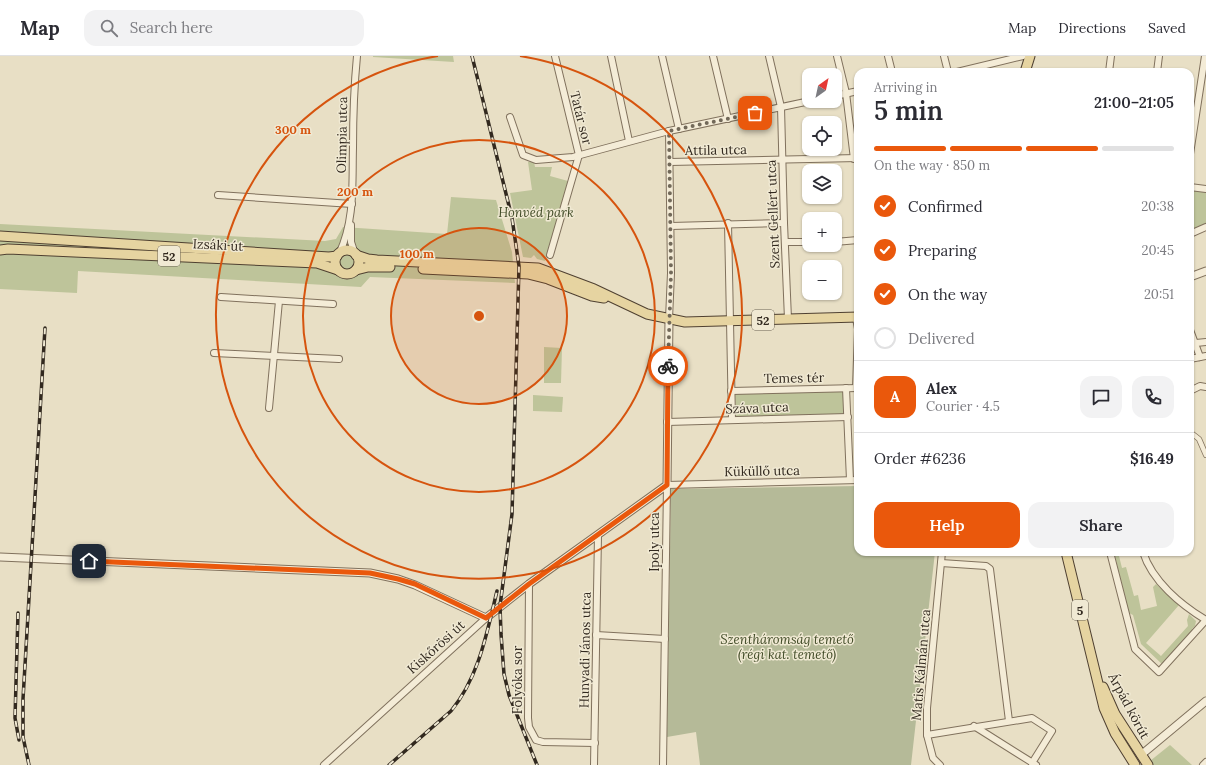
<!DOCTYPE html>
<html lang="en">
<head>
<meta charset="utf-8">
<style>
	body { margin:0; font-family:Lora,serif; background:#f2f2f3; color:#2b2b33; height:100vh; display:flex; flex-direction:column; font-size:15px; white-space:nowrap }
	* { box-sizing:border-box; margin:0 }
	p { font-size:13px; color:#7c7c81 }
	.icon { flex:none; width:22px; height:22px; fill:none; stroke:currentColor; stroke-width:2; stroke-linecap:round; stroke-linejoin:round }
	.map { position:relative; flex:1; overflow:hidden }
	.sheet { position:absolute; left:854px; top:12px; width:340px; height:488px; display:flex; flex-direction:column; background:#fff; border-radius:12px; box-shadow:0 1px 3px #0004 }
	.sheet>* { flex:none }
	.needle { width:26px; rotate:33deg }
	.controls { position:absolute; left:802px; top:12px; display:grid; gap:8px }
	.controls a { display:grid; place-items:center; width:40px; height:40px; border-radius:8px; background:#fff; box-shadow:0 1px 3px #0004; font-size:20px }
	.pin { position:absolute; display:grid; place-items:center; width:34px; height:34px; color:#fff; margin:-17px; border-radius:8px; box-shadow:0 2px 6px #0006 }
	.courier { position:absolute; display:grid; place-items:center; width:40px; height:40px; margin:-20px; border:3px solid #ea580c; border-radius:50%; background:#fff; color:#222; box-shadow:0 1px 5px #0007 }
	.headline em { font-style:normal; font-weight:600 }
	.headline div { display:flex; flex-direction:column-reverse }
	.headline { display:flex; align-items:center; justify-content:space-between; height:68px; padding:0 20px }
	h1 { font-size:26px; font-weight:600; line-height:30px }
	.bar { display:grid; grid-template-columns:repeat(4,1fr); gap:6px 4px; align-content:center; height:48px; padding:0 20px }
	.bar i { height:5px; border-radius:3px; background:#e1e1e2 }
	.bar .current { background:#ea580c }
	.bar p { grid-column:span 4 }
	.line { display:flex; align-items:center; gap:10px; padding:0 20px; border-top:1px solid #e1e1e2 }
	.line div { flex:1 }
	.round { display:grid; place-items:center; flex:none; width:42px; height:42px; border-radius:12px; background:#f2f2f3 }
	ol { padding:0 20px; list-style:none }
	li { display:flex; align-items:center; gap:12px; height:44px }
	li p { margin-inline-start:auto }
	li .icon { padding:4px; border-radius:50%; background:#ea580c; color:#fff; stroke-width:4 }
	li:last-child { color:#7c7c81 }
	li i { width:22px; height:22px; border:2px solid #e1e1e2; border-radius:50% }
	.action { display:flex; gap:8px; margin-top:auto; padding:8px 20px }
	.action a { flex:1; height:46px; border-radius:12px; background:#ea580c; color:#fff; font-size:16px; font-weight:600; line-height:46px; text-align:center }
	.action a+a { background:#f2f2f3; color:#2b2b33 }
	header { display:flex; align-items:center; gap:24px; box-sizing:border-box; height:56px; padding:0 20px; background:#fff; border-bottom:1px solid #e1e1e2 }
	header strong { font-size:19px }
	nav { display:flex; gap:22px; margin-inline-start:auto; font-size:14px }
	.search { width:280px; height:36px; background:#f2f2f3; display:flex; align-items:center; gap:10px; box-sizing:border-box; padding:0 14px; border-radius:12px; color:#7c7c81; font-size:15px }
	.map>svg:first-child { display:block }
</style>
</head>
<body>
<header>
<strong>Map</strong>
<div class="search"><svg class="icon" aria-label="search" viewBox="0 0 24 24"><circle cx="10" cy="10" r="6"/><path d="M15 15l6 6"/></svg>Search here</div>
<nav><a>Map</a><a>Directions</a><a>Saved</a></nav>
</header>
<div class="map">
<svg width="1206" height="709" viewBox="0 0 1206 709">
	<rect width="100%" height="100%" fill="#e8dfc5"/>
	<!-- green -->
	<g fill="#bec49a">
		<path d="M373,0H453L454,6L373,1Z"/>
		<path d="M528,106H534L535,111H552L550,120L568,125L545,205L537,203L534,199L531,202L523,201L510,137L532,134Z"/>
		<path d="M1190,133L1206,135V168L1190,174Z"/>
		<path d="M451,141L496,144L512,196L515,227L370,221L361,231L78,215L77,237L0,233V168L325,185L336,183L343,171L447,178Z"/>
		<path d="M544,291L562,292L561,327H544Z"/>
		<path d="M844,335L845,358L736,361L735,338Z"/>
		<path d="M533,339L563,341L562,356L533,355Z"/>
		<path d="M1114,496H1118L1122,512L1126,511L1134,540L1138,539L1141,554L1157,550L1153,531L1156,528L1179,549L1146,587L1161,600L1188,570L1187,564L1189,558L1196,565L1195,570L1192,573L1195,576L1164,610L1141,588L1133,559L1129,557Z"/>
		<path d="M1170,689L1192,709H1145Z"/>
	</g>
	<!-- cemetery -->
	<path fill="#b5ba98" d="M858,430V496H935L911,709H700L696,676L667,681L671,433Z"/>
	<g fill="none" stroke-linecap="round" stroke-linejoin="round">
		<!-- pedestrian casing -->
		<g stroke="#80715d" stroke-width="6">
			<path id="pedestrian" d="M1190,376L1199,383L1206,399"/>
		</g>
		<!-- minor casing -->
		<g stroke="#80715d" stroke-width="8">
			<g id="minor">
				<path d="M611,0L629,85"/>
				<path d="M662,0L679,73"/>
				<path d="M713,0L728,63"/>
				<path d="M769,0L781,51L784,167L788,263"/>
				<path d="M837,0L846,37L854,103"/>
				<path d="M888,0L892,16"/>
				<path d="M944,0L948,16"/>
				<path d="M957,16L1023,0"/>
				<path d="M1109,16L1111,0"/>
				<path d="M1157,16L1159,0"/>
				<path d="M835,40L858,35"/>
				<path d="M510,61L523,99L536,104L573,101L669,75L810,45"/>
				<path d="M1190,98L1205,0"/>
				<path d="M670,106L858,102"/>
				<path d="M1190,131L1206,133"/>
				<path d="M218,139L352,148"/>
				<path d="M728,167L732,364"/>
				<path d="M351,169V186L355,198"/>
				<path d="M671,170L784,167"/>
				<path d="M1190,178L1206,171"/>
				<path d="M785,186H809"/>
				<path d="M835,186L858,184"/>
				<path d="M339,198C355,165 352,128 353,92C353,61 354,31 357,0"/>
				<path d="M550,199L579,99L555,0"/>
				<path d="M221,241L333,248"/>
				<path d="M856,262L858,273L856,332"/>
				<path d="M669,263L671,217L669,75"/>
				<path d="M1190,274L1200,301"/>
				<path d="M1196,287L1206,286"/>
				<path d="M214,297L339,303"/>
				<path d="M1190,303L1206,300"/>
				<path d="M846,332L850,424"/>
				<path d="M731,335L858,332"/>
				<path d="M1190,335L1200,330L1206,331"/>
				<path d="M269,352L279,245"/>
				<path d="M667,366L848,361"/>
				<path d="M1110,496L1135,593L1159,616L1206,564"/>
				<path d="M1143,496C1152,525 1181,549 1206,564"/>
				<path d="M941,507L986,510L990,513L1009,665"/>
				<path d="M529,528L528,662L529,671L536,684L543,686L595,687"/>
				<path d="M596,579L665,583"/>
				<path d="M974,670L1036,709"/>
				<path d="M927,679L1032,662L1052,675L1032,707"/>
				<path d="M324,709L486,562"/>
				<path d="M594,709L598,479"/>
				<path d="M663,709L667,429L858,424"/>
				<path d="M940,709L933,702L927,679V652L942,496"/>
				<path d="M1203,709L1206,706"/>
			</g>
		</g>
		<!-- tertiary casing -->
		<g stroke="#80715d" stroke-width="9">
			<g id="tertiary">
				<path d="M1190,221L1206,215"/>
				<path d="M0,501L370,517L398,523L415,529L486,562L529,528L667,429L669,263"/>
				<path d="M1141,699L1206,645"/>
			</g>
		</g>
		<!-- primary casing -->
		<g stroke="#4f4031" stroke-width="11">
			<g id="primary">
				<path d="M1025,16L1030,0"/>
				<path d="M0,180L329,201L337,200"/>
				<path d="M0,194L8,193L317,207L338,214"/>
				<circle cx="347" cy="206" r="12"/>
				<path d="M356,199L368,203L377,204L538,212L594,233L647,258L685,266L858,261"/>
				<path d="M423,213L528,218L548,223L592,240L604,242"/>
				<path d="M356,214L368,211H390"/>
				<path d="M1066,496L1104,652L1115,677L1135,709"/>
				<path d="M1103,631L1115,658L1148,709"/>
			</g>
		</g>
		<!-- pedestrian -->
		<use href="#pedestrian" stroke="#f4ecd7" stroke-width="4.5"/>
		<!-- minor -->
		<use href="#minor" stroke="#f4ecd7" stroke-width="6"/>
		<!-- tertiary -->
		<use href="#tertiary" stroke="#f4ecd7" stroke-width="7"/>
		<!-- primary -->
		<use href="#primary" stroke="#e6d4a1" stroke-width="9"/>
		<!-- rail casing -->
		<g stroke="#32291f" stroke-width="3.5">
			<g id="rail">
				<path d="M472,0L512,162L519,210L512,458L500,550L501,578L504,618L509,639L537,709"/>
				<path d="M18,557L15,662L19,684"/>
				<path d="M29,709L23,681V643L45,272"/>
				<path d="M389,709L451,655C479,621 487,576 497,535"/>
			</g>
		</g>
		<!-- rail -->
		<use href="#rail" stroke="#f0e9d3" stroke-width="2" stroke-dasharray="6" stroke-linecap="butt"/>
	</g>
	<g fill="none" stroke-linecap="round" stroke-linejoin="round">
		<!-- done -->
		<path stroke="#726959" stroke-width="4" stroke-dasharray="0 7.2" d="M668,310L671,217L669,75L755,57"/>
		<!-- route -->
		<path stroke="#ea580c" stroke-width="5" d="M89,505L370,517L398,523L415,528L486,562L529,528L667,429L668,310"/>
	</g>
	<!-- distance rings -->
	<circle cx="479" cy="260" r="88" fill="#d6540e" fill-opacity=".12"/>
	<g fill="none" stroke="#d6540e" stroke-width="2">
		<circle cx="479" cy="260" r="88"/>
		<circle cx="479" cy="260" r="176"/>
		<path d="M520 0A263 263 0 1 1 438 0"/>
	</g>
	<g text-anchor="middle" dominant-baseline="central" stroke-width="3" stroke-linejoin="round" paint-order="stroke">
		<!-- shield labels -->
		<g fill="#f0e9d3" stroke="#6b6355" stroke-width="1">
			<rect x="158" y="190" width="22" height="20" rx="3"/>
			<rect x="752" y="254" width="22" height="20" rx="3"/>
			<rect x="1072" y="544" width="16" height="20" rx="3"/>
		</g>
		<g font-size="12" font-weight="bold" fill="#32291f">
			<text x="169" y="200">52</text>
			<text x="763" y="264">52</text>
			<text x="1080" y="554">5</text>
		</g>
		<!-- street labels -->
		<g font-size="13" fill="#32291f" stroke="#f0e9d3">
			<text transform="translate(581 62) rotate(76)">Tatár sor</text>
			<text transform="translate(342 79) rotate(-89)">Olimpia utca</text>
			<text transform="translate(716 94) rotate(-1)">Attila utca</text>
			<text transform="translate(773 158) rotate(-92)">Szent Gellért utca</text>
			<text transform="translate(218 189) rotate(3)">Izsáki út</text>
			<text transform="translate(794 322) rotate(-1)">Temes tér</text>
			<text transform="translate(757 352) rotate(-2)">Száva utca</text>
			<text transform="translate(762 415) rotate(-1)">Küküllő utca</text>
			<text transform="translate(654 486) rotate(-90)">Ipoly utca</text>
			<text transform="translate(436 591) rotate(-42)">Kiskőrösi út</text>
			<text transform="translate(585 594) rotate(-89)">Hunyadi János utca</text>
			<text transform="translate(921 609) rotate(-85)">Matis Kálmán utca</text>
			<text transform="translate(517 624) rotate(-90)">Folyóka sor</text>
			<text transform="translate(1129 650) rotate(62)">Árpád körút</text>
		</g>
		<!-- park labels -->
		<g font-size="13" font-style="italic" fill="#424c28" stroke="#f0e9d3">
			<text x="536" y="156">Honvéd park</text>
			<text x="787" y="583">Szentháromság temető<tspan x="787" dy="15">(régi kat. temető)</tspan></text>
		</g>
	</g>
	<circle cx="479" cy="260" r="6" fill="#d6540e" stroke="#f0e9d3" stroke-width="2"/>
	<g font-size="12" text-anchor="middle" font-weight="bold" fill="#d6540e" stroke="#f0e9d3" stroke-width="3" stroke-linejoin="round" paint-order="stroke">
		<text x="293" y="78">300 m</text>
		<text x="355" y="140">200 m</text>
		<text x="417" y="202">100 m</text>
	</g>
</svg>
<div class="controls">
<a><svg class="needle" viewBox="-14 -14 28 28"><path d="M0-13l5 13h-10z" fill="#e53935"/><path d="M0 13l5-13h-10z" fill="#7c7c81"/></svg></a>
<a><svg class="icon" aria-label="locate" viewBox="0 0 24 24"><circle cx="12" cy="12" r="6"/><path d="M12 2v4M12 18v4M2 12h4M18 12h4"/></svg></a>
<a><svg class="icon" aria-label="layers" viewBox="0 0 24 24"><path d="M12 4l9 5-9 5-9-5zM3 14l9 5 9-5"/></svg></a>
<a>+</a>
<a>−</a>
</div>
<div class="pin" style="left:755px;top:57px;background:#ea580c"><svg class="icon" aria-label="bag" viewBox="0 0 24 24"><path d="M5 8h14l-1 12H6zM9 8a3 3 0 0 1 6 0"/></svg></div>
<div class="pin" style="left:89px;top:505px;background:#1f2937"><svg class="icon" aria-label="home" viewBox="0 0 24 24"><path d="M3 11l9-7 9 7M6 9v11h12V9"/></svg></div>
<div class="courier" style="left:668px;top:310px"><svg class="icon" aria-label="bike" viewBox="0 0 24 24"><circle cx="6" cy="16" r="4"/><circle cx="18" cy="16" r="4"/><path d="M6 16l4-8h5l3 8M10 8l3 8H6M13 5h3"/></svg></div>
<section class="sheet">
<div class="headline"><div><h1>5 min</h1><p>Arriving in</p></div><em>21:00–21:05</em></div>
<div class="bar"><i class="current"></i><i class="current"></i><i class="current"></i><i></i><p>On the way · 850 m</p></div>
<ol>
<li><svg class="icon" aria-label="check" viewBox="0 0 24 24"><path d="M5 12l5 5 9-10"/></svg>Confirmed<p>20:38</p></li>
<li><svg class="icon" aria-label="check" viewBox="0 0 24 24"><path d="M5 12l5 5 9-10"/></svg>Preparing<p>20:45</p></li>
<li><svg class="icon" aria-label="check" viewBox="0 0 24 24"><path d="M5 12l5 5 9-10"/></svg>On the way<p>20:51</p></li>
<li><i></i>Delivered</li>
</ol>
<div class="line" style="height:72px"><b class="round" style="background:#ea580c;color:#fff">A</b><div><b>Alex</b><p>Courier · 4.5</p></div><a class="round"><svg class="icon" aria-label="chat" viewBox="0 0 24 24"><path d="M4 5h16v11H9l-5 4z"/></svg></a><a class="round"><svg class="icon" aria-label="phone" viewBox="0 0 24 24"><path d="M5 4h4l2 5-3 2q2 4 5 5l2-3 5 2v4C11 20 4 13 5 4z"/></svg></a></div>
<div class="line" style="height:52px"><div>Order #6236</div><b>$16.49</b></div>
<div class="action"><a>Help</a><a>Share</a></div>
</section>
</div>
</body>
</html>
